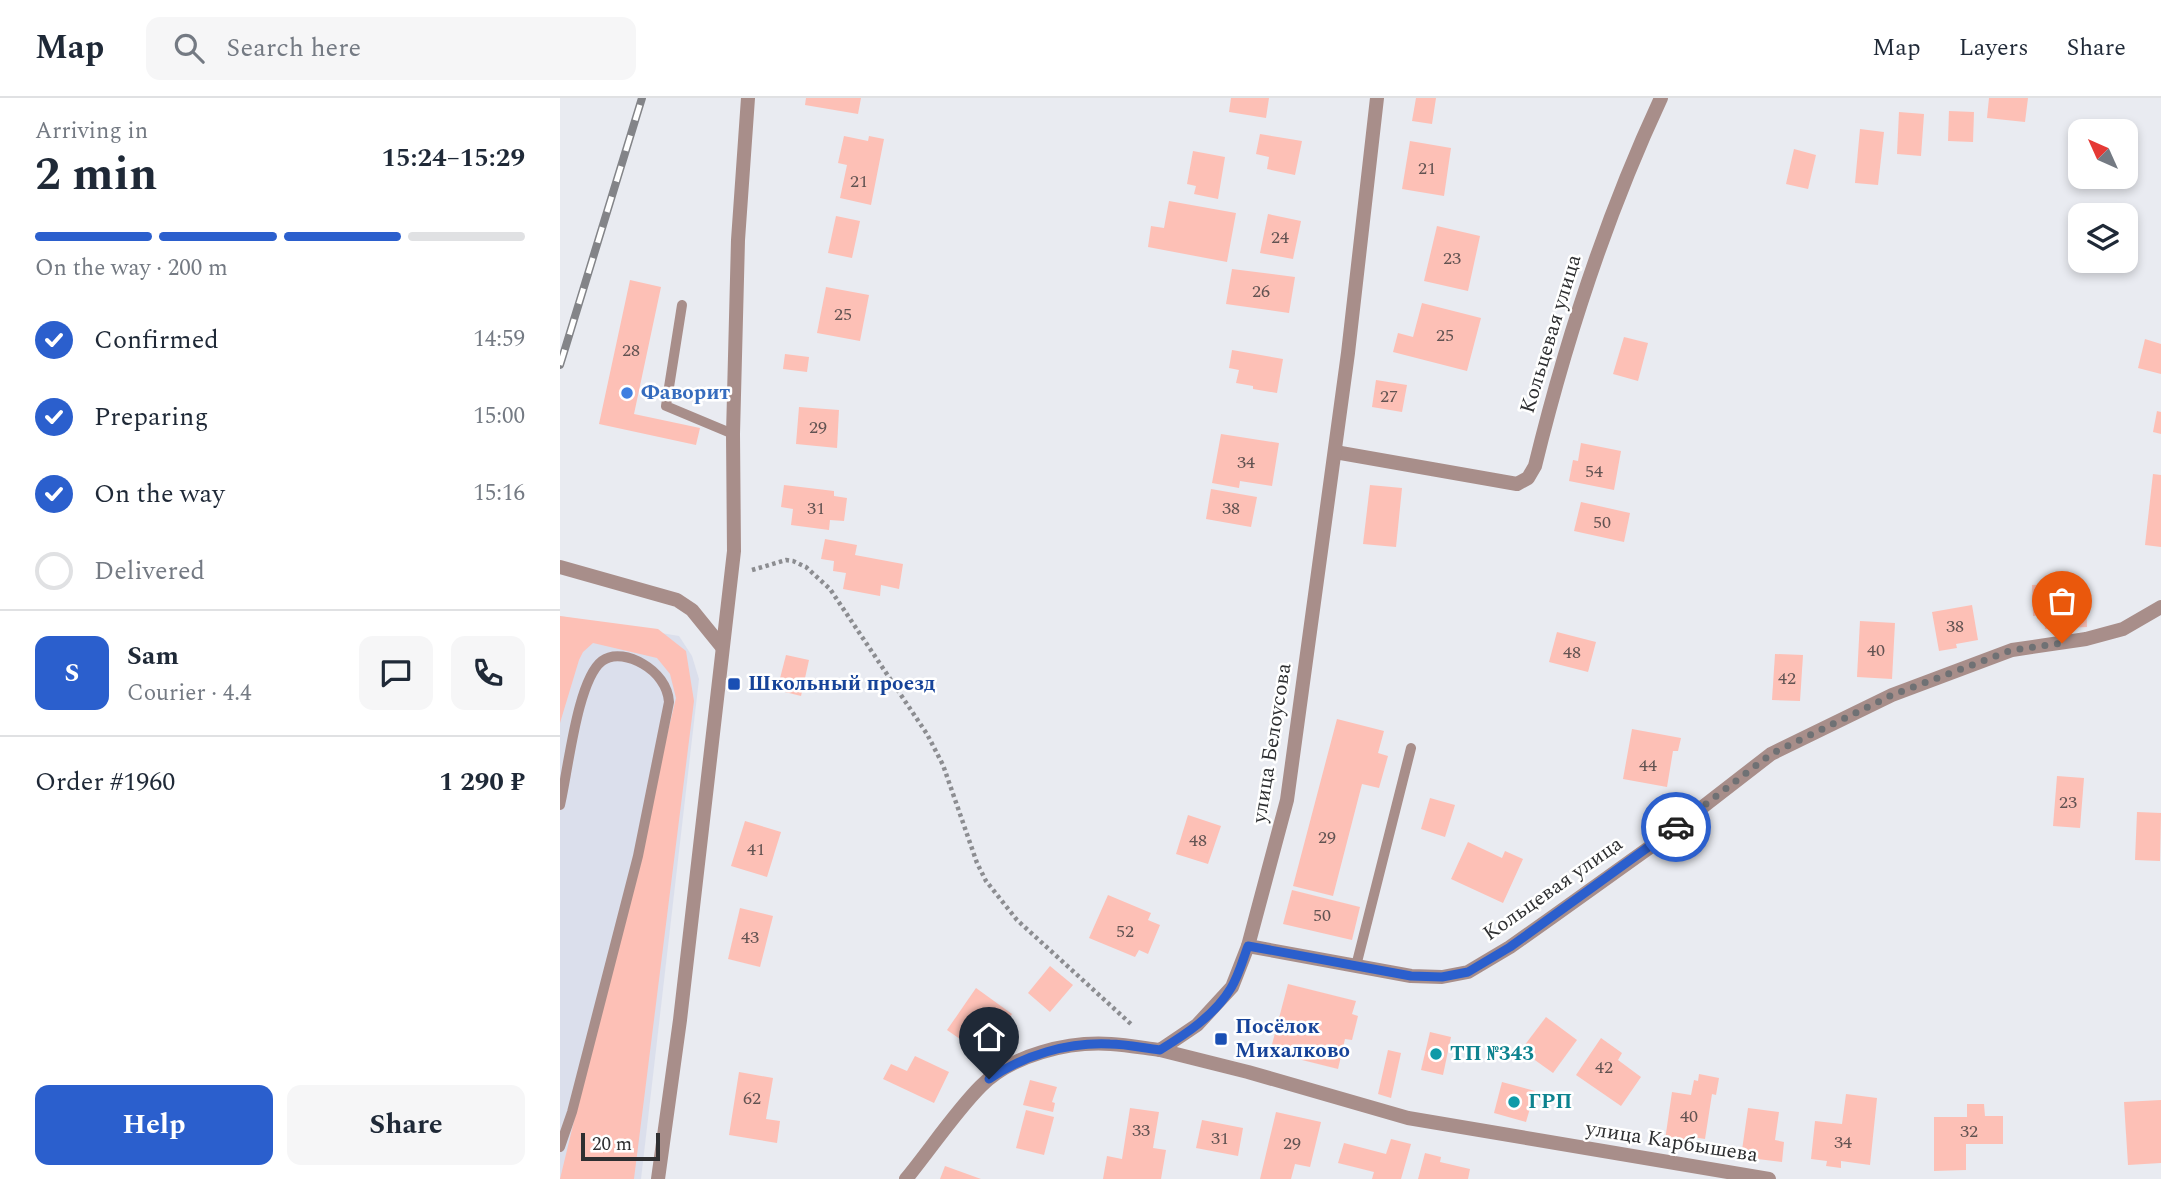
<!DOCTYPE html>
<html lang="en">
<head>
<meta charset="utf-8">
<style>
	body { margin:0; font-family:Spectral,serif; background:#f6f6f7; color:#1f2937; height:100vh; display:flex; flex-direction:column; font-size:26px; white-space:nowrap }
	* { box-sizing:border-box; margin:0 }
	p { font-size:23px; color:#747a83 }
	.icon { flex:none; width:38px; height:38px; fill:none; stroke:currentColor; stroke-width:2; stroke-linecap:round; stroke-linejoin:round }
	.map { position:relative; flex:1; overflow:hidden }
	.drawer { display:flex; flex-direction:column; background:#fff; width:560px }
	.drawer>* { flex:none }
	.needle { width:46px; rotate:315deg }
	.tools { position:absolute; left:1508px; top:21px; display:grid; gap:14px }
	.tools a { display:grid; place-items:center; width:70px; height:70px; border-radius:14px; background:#fff; box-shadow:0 4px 10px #0003; font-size:35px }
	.scale { position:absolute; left:21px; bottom:18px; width:79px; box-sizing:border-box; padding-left:7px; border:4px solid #2e2f31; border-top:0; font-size:19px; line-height:24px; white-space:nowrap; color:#2e2f31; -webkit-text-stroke:5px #fff; paint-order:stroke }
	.pin { position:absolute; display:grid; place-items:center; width:60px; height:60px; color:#fff; margin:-72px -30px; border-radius:50% 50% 50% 0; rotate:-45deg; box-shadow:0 0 7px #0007 }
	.pin .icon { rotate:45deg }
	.courier { position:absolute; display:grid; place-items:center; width:70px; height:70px; margin:-35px; border:5px solid #2b5fcd; border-radius:50%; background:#fff; color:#222; box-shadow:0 2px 9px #0007 }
	.headline em { font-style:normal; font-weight:700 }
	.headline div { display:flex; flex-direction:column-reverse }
	.headline { display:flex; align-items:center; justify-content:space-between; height:119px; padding:0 35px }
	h1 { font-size:46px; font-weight:700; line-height:52px }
	.bar { display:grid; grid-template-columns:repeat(4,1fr); gap:10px 7px; align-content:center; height:84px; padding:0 35px }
	.bar i { height:9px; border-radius:5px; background:#e0e1e3 }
	.bar .selected { background:#2b5fcd }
	.bar p { grid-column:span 4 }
	.line { display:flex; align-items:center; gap:18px; padding:0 35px; border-top:2px solid #e0e1e3 }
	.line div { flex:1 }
	.round { display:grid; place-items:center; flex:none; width:74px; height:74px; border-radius:14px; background:#f6f6f7 }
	ol { padding:0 35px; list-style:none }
	li { display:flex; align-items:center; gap:21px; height:77px }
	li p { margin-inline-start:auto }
	li .icon { padding:7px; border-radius:50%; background:#2b5fcd; color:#fff; stroke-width:4 }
	li:last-child { color:#747a83 }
	li i { width:38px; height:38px; border:4px solid #e0e1e3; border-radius:50% }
	.button { display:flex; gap:14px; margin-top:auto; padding:14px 35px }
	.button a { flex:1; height:80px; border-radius:14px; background:#2b5fcd; color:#fff; font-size:28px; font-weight:700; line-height:80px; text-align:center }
	.button a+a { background:#f6f6f7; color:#1f2937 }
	header { display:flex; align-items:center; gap:42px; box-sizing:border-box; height:98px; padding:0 35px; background:#fff; border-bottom:2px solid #e0e1e3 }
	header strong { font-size:33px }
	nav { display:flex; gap:38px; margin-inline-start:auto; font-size:24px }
	.search { width:490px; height:63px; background:#f6f6f7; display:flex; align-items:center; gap:18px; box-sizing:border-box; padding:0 24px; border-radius:14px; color:#747a83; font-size:26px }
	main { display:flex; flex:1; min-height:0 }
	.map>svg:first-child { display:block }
</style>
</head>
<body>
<header>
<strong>Map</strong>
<div class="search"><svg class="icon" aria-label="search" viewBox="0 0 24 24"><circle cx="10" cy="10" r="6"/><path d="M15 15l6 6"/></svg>Search here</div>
<nav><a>Map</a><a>Layers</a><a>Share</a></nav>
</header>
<main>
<section class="drawer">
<div class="headline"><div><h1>2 min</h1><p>Arriving in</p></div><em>15:24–15:29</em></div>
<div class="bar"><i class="selected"></i><i class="selected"></i><i class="selected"></i><i></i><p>On the way · 200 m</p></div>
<ol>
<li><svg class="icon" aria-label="check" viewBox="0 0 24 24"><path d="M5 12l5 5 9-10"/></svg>Confirmed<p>14:59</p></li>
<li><svg class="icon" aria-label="check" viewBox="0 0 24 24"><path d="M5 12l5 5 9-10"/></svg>Preparing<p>15:00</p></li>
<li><svg class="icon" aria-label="check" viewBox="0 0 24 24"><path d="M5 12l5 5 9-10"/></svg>On the way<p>15:16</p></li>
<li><i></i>Delivered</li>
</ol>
<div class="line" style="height:126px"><b class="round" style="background:#2b5fcd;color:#fff">S</b><div><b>Sam</b><p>Courier · 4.4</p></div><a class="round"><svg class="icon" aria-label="chat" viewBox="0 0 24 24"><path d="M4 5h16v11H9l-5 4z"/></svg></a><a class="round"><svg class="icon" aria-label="phone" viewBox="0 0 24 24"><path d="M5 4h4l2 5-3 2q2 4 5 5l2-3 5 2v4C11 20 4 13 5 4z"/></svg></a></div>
<div class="line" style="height:91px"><div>Order #1960</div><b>1 290 ₽</b></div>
<div class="button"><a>Help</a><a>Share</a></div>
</section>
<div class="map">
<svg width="1601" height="1081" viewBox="0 0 1601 1081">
	<rect width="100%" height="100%" fill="#e9ebf1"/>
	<!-- built -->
	<path fill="#dbdfec" d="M0,518L119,538L132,558L139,581L81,1081H0Z"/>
	<!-- building -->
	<g fill="#fdc0b6">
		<path d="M246,0H301L298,16L245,7Z"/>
		<path d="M671,0H709L706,20L669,14Z"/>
		<path d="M856,0H876L872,26L852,23Z"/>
		<path d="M1429,0H1468L1465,24L1427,20Z"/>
		<path d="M1389,13L1414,14L1413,44L1388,43Z"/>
		<path d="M1339,14L1364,16L1361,58L1337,56Z"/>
		<path d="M1300,31L1324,34L1318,87L1295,85Z"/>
		<path d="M700,36L742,43L735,77L707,71L709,59L696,56Z"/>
		<path d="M284,38L308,43L309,38L324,41L311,107L280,100L287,67L278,65Z"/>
		<path d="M850,43L891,50L884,98L842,91Z"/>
		<path d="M1234,51L1256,57L1248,91L1226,86Z"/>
		<path d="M633,53L665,59L658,101L634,96L636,88L627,86Z"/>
		<path d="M609,103L676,115L667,164L588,149L591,128L604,130Z"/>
		<path d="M708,116L741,123L733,161L700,155Z"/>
		<path d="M276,118L300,123L292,160L268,155Z"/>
		<path d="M877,128L920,138L908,193L864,183Z"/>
		<path d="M672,171L735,179L729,215L666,206Z"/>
		<path d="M70,182L101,189L74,316L140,330L136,347L39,326Z"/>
		<path d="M266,189L309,197L300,243L257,235Z"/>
		<path d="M862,205L921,220L907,273L833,254L838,235L853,239Z"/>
		<path d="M1064,239L1088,245L1078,283L1053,276Z"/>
		<path d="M1585,241L1601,246V276L1578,270Z"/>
		<path d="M672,252L723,261L717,295L693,291V288L676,285L679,272L669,270Z"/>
		<path d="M225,256L249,259L247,274L223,271Z"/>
		<path d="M816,282L847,287L842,314L812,309Z"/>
		<path d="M239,309L279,312L277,350L236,346Z"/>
		<path d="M1597,313L1601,314V336L1593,334Z"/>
		<path d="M661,336L719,345L712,388L680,383L679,390L652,385Z"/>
		<path d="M1021,345L1061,353L1054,392L1009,383L1013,362L1018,363Z"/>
		<path d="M1593,376L1601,377V449L1585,447Z"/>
		<path d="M224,387L274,393V398L287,400L284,423L270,422L269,432L231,427L233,411L221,409Z"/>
		<path d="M810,387L842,390L836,449L803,446Z"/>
		<path d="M651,391L697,399L691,429L646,421Z"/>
		<path d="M1021,404L1070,415L1064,444L1014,433Z"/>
		<path d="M265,441L297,447L295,457L343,466L339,491L321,487L320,498L283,491L286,475L273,473L274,463L261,461Z"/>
		<path d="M1498,486L1499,502L1526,501L1527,529L1485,531L1484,517L1473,518L1472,487Z"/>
		<path d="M1412,507L1418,542L1396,546L1397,550L1379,553L1372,514Z"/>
		<path d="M0,518L98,531L126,553L134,603L74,1081H0L116,600L110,576L97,560L33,545L23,554L19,562L0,625Z"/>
		<path d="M1300,523L1335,525L1332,581L1297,579Z"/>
		<path d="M997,534L1036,544L1028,574L989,564Z"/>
		<path d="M1215,556L1243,557L1240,603L1212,602Z"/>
		<path d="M226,557L249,562L241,598L217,592Z"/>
		<path d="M777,621L824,633L818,655L828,658L819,690L802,686L773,798L733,788Z"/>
		<path d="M1072,631L1121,640L1118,653H1113L1107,689L1063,681Z"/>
		<path d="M1497,678L1524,680L1520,730L1493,728Z"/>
		<path d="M870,700L895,707L885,739L861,731Z"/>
		<path d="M1577,714L1601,715L1600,763L1575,762Z"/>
		<path d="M628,717L661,728L648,766L616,756Z"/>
		<path d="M185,723L221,734L207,779L171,768Z"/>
		<path d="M908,744L942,760L945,753L963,761L943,805L891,781Z"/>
		<path d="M732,792L800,809L792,842L723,826Z"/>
		<path d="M548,797L591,815L588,822L600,827L588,856L579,852L575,859L529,840Z"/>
		<path d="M180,810L213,818L200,869L168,861Z"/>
		<path d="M490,868L513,887L490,914L468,895Z"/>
		<path d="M728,886L796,903L792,916L798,918L792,942L785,941L778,971L710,954Z"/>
		<path d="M416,890L452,916L423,957L387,932Z"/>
		<path d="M986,919L1017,942L993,975L961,952Z"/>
		<path d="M870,934L891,939L883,977L861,972Z"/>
		<path d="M1041,940L1062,955L1058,962L1081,979L1061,1008L1016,977Z"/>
		<path d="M828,952L841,955L831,1000L818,996Z"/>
		<path d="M355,958L389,974L374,1005L323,981L331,966L347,973Z"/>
		<path d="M179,974L213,980L206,1021L220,1023L217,1045L169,1037Z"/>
		<path d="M1139,976L1159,980L1156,997L1152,996L1145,1041L1126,1038L1124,1045L1105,1042L1112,994L1131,997L1134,982L1138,983Z"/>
		<path d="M470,982L497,989L492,1004L495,1005L493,1014L463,1007Z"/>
		<path d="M942,984L975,993L966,1024L934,1015Z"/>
		<path d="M1286,996L1317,1000L1310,1067L1281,1063V1070L1266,1068L1267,1063L1251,1061L1255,1023L1282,1026Z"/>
		<path d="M1601,1002V1065L1568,1067L1564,1004Z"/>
		<path d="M1407,1006H1424L1425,1018H1443V1046H1406V1072L1374,1073V1019H1407Z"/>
		<path d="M570,1010L599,1014L593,1050L606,1052L601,1081H543L547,1058L562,1061Z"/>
		<path d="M1188,1010L1219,1014L1215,1042L1224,1044L1222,1064L1181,1059Z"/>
		<path d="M466,1012L494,1019L484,1057L456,1050Z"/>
		<path d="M716,1014L761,1024L750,1069L735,1066L731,1081H700Z"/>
		<path d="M642,1022L683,1030L678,1058L636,1050Z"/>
		<path d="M831,1041L851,1046L841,1081H812L814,1074L778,1065L784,1045L826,1056Z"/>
		<path d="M865,1055L881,1059L880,1064L910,1071L908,1081H858Z"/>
		<path d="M385,1068L421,1081H380Z"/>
	</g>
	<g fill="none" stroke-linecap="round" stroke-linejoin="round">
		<!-- path -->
		<path stroke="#8c8d91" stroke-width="4.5" stroke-dasharray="3.5 3.5" stroke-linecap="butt" d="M192,472L226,462L233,463L246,469L270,491L367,636L383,667L417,765L426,783L457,822L572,927"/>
		<!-- service -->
		<g stroke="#a88e8a" stroke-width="10">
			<path d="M122,207L106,308L173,336"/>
			<path d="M0,707C8,674 17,582 42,563C54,554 71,559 83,566C97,574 108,588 109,604L78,758L12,1014L0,1049"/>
			<path d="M796,868L851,650"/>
		</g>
		<!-- minor -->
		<g stroke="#a88e8a" stroke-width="14">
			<path d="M775,354L957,386L968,380L975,368C1006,241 1046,118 1101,0"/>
			<path d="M0,469L117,502L132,512L162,549"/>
			<path d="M688,848L851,878L882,879L908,874L950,849L991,820L1100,742L1211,656L1332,597L1452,552L1526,541L1563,531L1601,509"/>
			<path d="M600,952L688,974L848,1020L1209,1081"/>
			<path d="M98,1081L120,922L174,453L173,336L178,142L188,0"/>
			<path d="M346,1081C370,1052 395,1014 421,988C452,957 508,943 551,946C567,947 584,950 600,952L637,927L672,889L688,848L727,702L788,255L817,0"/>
		</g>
		<!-- rail casing -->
		<g stroke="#838488" stroke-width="8">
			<path id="rail" d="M0,267L82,0"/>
		</g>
		<!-- rail -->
		<use href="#rail" stroke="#fff" stroke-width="5" stroke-dasharray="16" stroke-linecap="butt"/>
	</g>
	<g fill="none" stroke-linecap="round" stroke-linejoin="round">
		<!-- done -->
		<path stroke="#6f7174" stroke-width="7" stroke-dasharray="0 12.6" d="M1116,729L1211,656L1308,609L1332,597L1452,552L1502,545"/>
		<!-- route -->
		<path stroke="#2b5fcd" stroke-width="9" d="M429,981C464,957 508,944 550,946C566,946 583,950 600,952C626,936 655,917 671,890C679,877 683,861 688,848L851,878L882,879L908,874L950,849L1116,729"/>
	</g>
	<!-- markers -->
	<circle fill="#3f7fe0" stroke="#fff" stroke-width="2.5" cx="67" cy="295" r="7"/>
	<g fill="#1a4fb4" stroke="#fff" stroke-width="2.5">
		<rect x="167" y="579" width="14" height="14" rx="3.5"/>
		<rect x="654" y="934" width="14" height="14" rx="3.5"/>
	</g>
	<g fill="#0f9aa8" stroke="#fff" stroke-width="2.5">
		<circle cx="876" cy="956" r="7"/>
		<circle cx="954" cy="1004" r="7"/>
	</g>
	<g text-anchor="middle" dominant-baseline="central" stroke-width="5" stroke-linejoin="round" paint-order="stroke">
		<!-- number labels -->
		<g font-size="18" fill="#625352">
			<text x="867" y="70">21</text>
			<text x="299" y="83">21</text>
			<text x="720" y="139">24</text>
			<text x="892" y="160">23</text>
			<text x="701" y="193">26</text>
			<text x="283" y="216">25</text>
			<text x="885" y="237">25</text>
			<text x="71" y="252">28</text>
			<text x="829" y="298">27</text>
			<text x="258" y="329">29</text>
			<text x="686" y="364">34</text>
			<text x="1034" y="373">54</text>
			<text x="256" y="410">31</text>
			<text x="671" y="410">38</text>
			<text x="1042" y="424">50</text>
			<text x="1395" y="528">38</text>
			<text x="1316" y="552">40</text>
			<text x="1012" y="554">48</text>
			<text x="1227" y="580">42</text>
			<text x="1088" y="667">44</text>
			<text x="1508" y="704">23</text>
			<text x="767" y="739">29</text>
			<text x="638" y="742">48</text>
			<text x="196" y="751">41</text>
			<text x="762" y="817">50</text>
			<text x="565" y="833">52</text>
			<text x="190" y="839">43</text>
			<text x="1044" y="969">42</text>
			<text x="192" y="1000">62</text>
			<text x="1129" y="1018">40</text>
			<text x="581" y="1032">33</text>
			<text x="1409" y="1033">32</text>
			<text x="660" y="1040">31</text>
			<text x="1283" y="1044">34</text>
			<text x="732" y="1045">29</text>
		</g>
		<!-- street labels -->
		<g font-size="21" fill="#2e2f31" stroke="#fff">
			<text transform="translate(991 236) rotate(-73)">Кольцевая улица</text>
			<text transform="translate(712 645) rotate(-81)">улица Белоусова</text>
			<text transform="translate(993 791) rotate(-35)">Кольцевая улица</text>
			<text transform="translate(1112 1044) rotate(9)">улица Карбышева</text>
		</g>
		<!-- shop labels -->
		<g font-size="21" font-weight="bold" fill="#366cbe" stroke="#fff" text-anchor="start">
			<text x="81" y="295">Фаворит</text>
		</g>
		<!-- transit labels -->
		<g font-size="21" font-weight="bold" fill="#164399" stroke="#fff" text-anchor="start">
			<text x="188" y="586">Школьный проезд</text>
			<text x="675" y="929">Посёлок<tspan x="675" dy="24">Михалково</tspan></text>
		</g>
		<!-- culture labels -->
		<g font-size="21" font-weight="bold" fill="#0d838f" stroke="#fff" text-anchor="start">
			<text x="890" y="956">ТП №343</text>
			<text x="968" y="1004">ГРП</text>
		</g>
	</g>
</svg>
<div class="tools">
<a><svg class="needle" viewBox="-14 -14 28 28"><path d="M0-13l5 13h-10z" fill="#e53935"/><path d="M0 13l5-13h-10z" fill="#747a83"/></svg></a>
<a><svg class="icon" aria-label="layers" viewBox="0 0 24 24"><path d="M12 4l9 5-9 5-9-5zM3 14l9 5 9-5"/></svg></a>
</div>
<div class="scale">20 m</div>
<div class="pin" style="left:1502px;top:545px;background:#ea580c"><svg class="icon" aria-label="bag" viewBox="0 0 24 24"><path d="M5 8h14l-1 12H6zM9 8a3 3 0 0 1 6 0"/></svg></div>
<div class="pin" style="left:429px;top:981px;background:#1f2937"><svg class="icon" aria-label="home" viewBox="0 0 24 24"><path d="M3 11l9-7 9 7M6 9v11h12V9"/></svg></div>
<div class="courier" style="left:1116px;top:729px"><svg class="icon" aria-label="car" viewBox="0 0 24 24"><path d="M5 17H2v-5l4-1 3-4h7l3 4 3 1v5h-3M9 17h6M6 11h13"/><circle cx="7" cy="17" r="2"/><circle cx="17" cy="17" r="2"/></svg></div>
</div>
</main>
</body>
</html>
